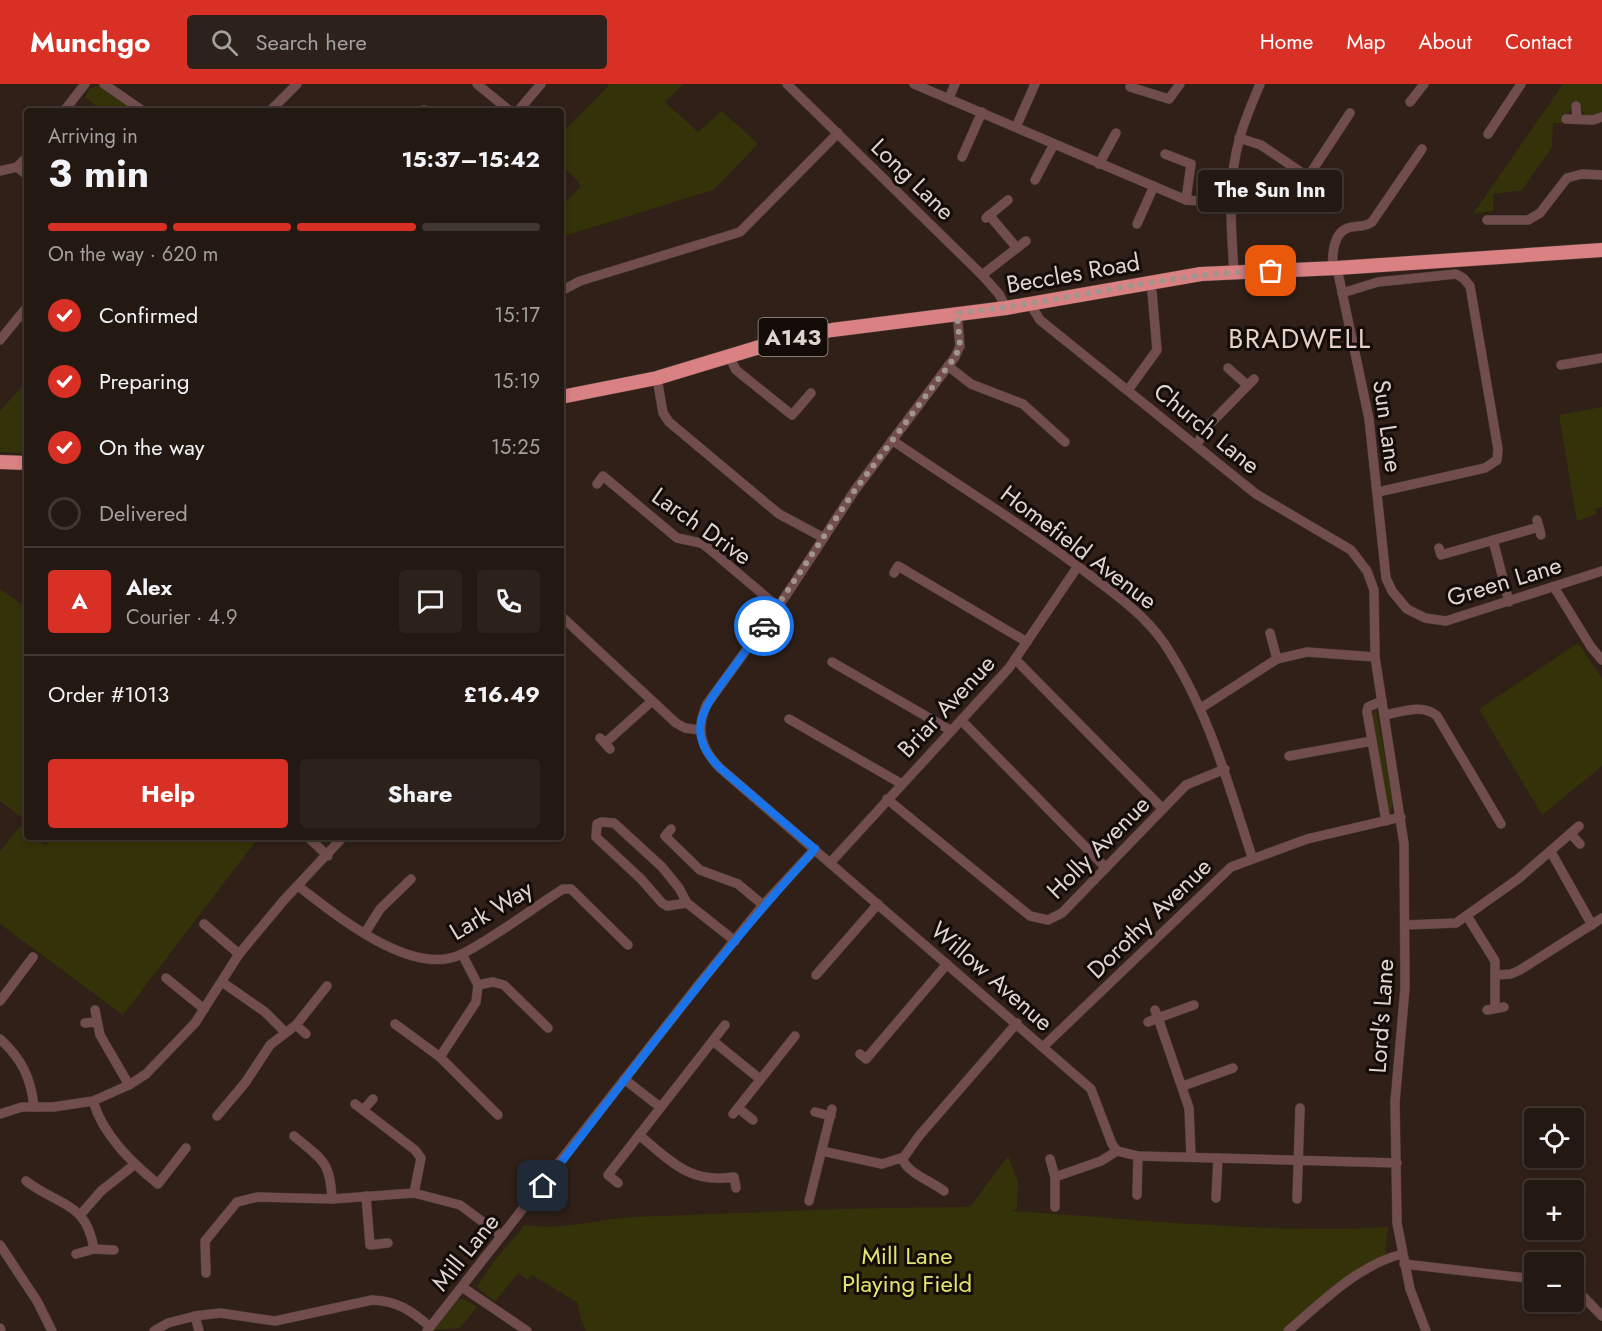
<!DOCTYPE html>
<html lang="en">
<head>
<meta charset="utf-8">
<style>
	body { margin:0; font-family:Jost,sans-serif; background:#2c211b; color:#f1f3f6; height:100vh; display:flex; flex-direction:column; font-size:22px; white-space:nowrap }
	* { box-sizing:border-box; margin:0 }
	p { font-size:20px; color:#a3a09f }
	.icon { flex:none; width:33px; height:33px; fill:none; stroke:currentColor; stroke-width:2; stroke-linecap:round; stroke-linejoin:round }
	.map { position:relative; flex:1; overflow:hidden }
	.drawer { position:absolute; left:24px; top:24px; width:540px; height:732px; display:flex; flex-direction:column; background:#241812; border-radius:6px; box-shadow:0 3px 9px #0003,0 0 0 2px #413732 }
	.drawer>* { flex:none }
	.buttons { position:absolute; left:1524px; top:1024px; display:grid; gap:12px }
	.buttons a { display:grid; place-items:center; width:60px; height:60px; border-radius:6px; background:#241812; box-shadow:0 3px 9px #0003,0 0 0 2px #413732; font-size:30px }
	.pin { position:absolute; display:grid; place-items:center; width:51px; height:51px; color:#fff; margin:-26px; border-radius:12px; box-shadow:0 3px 9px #0006 }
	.courier { position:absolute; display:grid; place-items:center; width:60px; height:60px; margin:-30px; border:4px solid #1a73e8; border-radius:50%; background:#fff; color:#222; box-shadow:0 2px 8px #0007 }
	.bubble { position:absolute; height:42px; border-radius:6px; background:#241812; box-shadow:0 3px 9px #0003,0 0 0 2px #413732; font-size:20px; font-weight:700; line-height:42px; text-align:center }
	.head em { font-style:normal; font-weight:700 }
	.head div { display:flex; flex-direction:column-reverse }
	.head { display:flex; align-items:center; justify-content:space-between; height:102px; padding:0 24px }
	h1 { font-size:39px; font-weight:700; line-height:45px }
	.bar { display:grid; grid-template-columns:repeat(4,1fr); gap:9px 6px; align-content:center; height:72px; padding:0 24px }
	.bar i { height:8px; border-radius:4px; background:#413732 }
	.bar .selected { background:#d93025 }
	.bar p { grid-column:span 4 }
	.line { display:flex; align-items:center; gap:15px; padding:0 24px; border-top:2px solid #413732 }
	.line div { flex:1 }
	.round { display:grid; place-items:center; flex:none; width:63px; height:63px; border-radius:6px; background:#2c211b }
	ol { padding:0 24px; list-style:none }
	li { display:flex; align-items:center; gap:18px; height:66px }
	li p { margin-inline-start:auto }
	li .icon { padding:6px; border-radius:50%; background:#d93025; color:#fff; stroke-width:4 }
	li:last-child { color:#a3a09f }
	li i { width:33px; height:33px; border:3px solid #413732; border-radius:50% }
	.action { display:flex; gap:12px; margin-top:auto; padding:12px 24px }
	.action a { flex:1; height:69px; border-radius:6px; background:#d93025; color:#fff; font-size:24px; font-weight:700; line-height:69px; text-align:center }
	.action a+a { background:#2c211b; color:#f1f3f6 }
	header { display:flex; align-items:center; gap:36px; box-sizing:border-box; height:84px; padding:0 30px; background:#d93025; color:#fff }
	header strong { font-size:28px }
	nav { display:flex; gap:33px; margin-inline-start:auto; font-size:21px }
	.search { width:420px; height:54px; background:#2c211b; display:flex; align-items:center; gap:15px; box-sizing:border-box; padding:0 21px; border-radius:6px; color:#a3a09f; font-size:22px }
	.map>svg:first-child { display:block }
</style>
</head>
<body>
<header>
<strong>Munchgo</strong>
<div class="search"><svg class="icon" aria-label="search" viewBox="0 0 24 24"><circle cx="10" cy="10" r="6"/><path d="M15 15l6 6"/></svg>Search here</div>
<nav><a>Home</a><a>Map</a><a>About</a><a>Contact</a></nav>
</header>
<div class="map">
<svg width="1602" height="1247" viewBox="0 0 1602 1247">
	<rect width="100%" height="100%" fill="#302018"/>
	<!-- green -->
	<g fill="#333208">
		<path d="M610,0H683L665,18L698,48L722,27L758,60L713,106L561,153V123L580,103L579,99L561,80V50Z"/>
		<path d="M1563,0H1602V28L1585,33L1580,22H1572L1565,39H1553L1552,63L1522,106L1493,110V127L1473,130Z"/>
		<path d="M99,1L135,27H102L85,13L91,4Z"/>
		<path d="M27,297V369L0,368V327Z"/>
		<path d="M1602,323V423L1595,425L1596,430L1577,437L1559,331Z"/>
		<path d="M0,505L27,524V737L0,717Z"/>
		<path d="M1578,559L1602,594V682L1542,731L1479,625Z"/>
		<path d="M1376,625L1393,719L1390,731L1372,631Z"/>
		<path d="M20,742L27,747V753H35L46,761L50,755L48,753H259L123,931L0,840V768Z"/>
		<path d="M1008,1072L1018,1098L1017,1125L1011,1127C1136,1135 1263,1150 1388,1143L1385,1171L1284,1247H586L581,1236L578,1219L532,1191L528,1196L518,1189L495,1218L477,1203L494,1177L525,1141C560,1147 597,1135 633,1133C745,1129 857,1123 970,1123Z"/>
		<path d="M464,1215L477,1223L460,1244L434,1246L458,1216Z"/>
	</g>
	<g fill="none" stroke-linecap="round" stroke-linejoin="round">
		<!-- minor casing -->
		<g stroke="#4c3d35" stroke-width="10">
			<g id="minor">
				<path d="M104,0L143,27"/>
				<path d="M477,0L510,27"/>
				<path d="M787,0L982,191L999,210L1006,224"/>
				<path d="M914,0L1186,116L1230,119"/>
				<path d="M1130,3L1169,15L1180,0"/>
				<path d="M949,14L955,0"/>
				<path d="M1410,18L1424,0"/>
				<path d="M1576,22L1577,35"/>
				<path d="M64,27L85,0"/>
				<path d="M270,27L297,0"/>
				<path d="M423,27L424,26"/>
				<path d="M518,27L541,0"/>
				<path d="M1566,35L1593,36L1602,33"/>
				<path d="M1016,43L1035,0"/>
				<path d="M1488,50L1521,0"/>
				<path d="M1239,54L1261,61L1308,93L1350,29"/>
				<path d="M1165,70L1191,80L1186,116"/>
				<path d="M962,73L982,28"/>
				<path d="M1099,80L1116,49"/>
				<path d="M17,83L27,91"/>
				<path d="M0,87L17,83L27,73"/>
				<path d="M1035,96L1054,60"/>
				<path d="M1286,125L1308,93"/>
				<path d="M989,131L1017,164"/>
				<path d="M986,134L1008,116"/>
				<path d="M1487,136H1528L1540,129L1567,94L1582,90L1602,91"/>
				<path d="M1137,140L1154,102"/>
				<path d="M1333,184C1332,171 1333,149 1348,144C1357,141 1364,144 1372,138L1422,65"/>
				<path d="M1337,184L1369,335L1386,494L1392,507L1407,525L1425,534L1446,537L1602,487"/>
				<path d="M1234,188C1231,143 1227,97 1240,53C1245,35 1253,17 1260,0"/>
				<path d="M982,191L1026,157"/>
				<path d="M561,207L580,197L740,148L838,49"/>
				<path d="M1342,209L1378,198L1456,190L1463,194L1470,202L1498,365L1497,376L1485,384L1378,408"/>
				<path d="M1030,220L1040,236L1256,410L1351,466L1367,487L1374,506L1375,573L1404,760L1405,904L1395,1018L1397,1139L1410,1205L1426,1247"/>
				<path d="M957,229L960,262L955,273L855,406L787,510L707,620C695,645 701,665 720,684L1091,1005L1112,1060L1117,1067"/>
				<path d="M0,256L27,223"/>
				<path d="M729,272L736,286L792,331L811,309"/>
				<path d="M1561,281L1602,274"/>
				<path d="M948,282L971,300L1023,320L1065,358"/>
				<path d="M1228,284L1247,301"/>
				<path d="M657,294L663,329L669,338L779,430L824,454"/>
				<path d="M1128,306L1157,266L1152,208"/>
				<path d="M892,356C957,401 1024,441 1087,489C1115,510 1144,530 1164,559C1208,625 1228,699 1252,773"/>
				<path d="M1197,360L1210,340L1254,295"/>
				<path d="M597,400L603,392L677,454L701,459L707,463L778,523"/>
				<path d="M1537,436L1541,451"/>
				<path d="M1493,456L1509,518"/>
				<path d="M1439,464L1441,471L1539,443"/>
				<path d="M894,489L898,482L1027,558"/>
				<path d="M1554,503L1591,563L1602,576"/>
				<path d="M561,532L676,639L685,644L700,646"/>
				<path d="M1270,549L1277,575"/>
				<path d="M1015,575L1163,725"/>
				<path d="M832,578L950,646"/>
				<path d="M1382,617L1368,623L1367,628L1386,737"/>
				<path d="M1201,624L1277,575L1307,568L1375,573"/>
				<path d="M1384,631C1401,628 1423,619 1437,632L1501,740"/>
				<path d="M789,635L900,699"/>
				<path d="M961,636L1106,784"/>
				<path d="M600,654L610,665"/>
				<path d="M605,659L652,617"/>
				<path d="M1289,672L1372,657"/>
				<path d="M887,715L1030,832L1048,836L1062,829L1186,701L1225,685"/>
				<path d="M671,745L665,752L700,786L738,800L763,821"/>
				<path d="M1571,750L1580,760"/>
				<path d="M308,753L328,772"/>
				<path d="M448,753H462"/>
				<path d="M1551,768L1592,841"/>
				<path d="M830,779L1009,584L1078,482"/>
				<path d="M298,802C335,830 412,895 462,870C497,852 530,826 563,805H571L628,861"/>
				<path d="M687,819L667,822L662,819L641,795L596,753L597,740L602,738L614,739L662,783L679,804L687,819L735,857"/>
				<path d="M1467,832L1495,877V924"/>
				<path d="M204,840L239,870"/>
				<path d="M1405,841L1456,839L1518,795L1579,742"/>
				<path d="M365,849L380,825L411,795"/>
				<path d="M816,891L878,820"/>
				<path d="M1496,891L1511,890L1520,886L1602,834"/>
				<path d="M166,894L204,925"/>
				<path d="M222,898L265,928L285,948"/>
				<path d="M478,901L493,898L504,901L548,944"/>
				<path d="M0,917L33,873"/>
				<path d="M95,926L100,951L129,1001"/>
				<path d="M1487,926L1504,923"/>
				<path d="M1148,938L1158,934L1155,926"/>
				<path d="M85,939L97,938"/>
				<path d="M395,940L440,973L498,1031"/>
				<path d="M296,941L306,950"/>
				<path d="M0,955C22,975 31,994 34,1023"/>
				<path d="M713,957L760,995"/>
				<path d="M1044,962L1231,783L1307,755L1401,733"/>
				<path d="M860,970L866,975L947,880"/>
				<path d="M440,973L476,918L478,901L462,870"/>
				<path d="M624,995L660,1023"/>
				<path d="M1183,1002L1233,984"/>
				<path d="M93,1017C103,1051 131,1078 158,1100L186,1064"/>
				<path d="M355,1020L415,1066L421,1074L414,1109"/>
				<path d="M738,1024L753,1036"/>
				<path d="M363,1026L373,1015"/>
				<path d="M815,1028L831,1032"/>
				<path d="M0,1030L22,1023H53L93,1017L129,1001L146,990L195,939L239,870L284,816L343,753"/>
				<path d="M733,1030L795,952"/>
				<path d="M217,1032L245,999L270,961L296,941L327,902"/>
				<path d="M639,1051C671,1077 689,1100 734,1093L736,1104"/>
				<path d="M294,1052C322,1076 330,1076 332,1115"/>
				<path d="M822,1067L882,1080L904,1073L919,1052L1017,939"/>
				<path d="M1117,1067L1138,1072L1397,1079"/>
				<path d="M1191,1072L1189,1024L1158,934L1194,921"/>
				<path d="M902,1075C910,1091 930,1096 944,1107"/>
				<path d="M1050,1075L1055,1093V1123"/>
				<path d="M1055,1093L1101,1077L1117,1067"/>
				<path d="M26,1097C60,1123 86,1117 94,1165L114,1166"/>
				<path d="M618,1099L608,1091L725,941"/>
				<path d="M1137,1111L1138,1072"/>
				<path d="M366,1112L370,1161L388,1159"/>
				<path d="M1216,1114L1218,1074"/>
				<path d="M1297,1115L1300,1024"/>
				<path d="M809,1117L832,1025"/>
				<path d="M81,1130L101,1107L134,1081"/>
				<path d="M0,1161L37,1217L52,1247"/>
				<path d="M76,1170L94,1165"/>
				<path d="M1404,1180L1534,1195"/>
				<path d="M206,1189L205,1157L237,1118L258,1113L332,1115L414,1109L460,1121L502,1152"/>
				<path d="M462,1203L527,1247"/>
				<path d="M1574,1203L1602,1232"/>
				<path d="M195,1232L199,1247"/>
				<path d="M0,1244L1,1247"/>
				<path d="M154,1247L168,1239L195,1232L220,1229L275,1237L372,1216C397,1217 411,1226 430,1243"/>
				<path d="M427,1247L699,900L763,821L815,765"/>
				<path d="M1288,1247C1322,1218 1358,1181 1402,1170"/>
			</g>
		</g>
		<!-- highway casing -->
		<g stroke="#4c3d35" stroke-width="15">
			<g id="highway">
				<path d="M561,313L657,294L786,255L832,246L1006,224L1201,190L1337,184L1602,166"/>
				<path d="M0,378L27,379"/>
			</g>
		</g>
		<!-- minor -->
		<use href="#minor" stroke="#714d4d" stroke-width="9"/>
		<!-- highway -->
		<use href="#highway" stroke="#da8184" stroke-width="14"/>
	</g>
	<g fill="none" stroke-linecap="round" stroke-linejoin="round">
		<!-- done -->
		<path stroke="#a2958e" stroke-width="6" stroke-dasharray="0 10.8" d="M764,542L855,406L955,273L960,262L957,229C1063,219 1165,188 1271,187"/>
		<!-- route -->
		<path stroke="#1a73e8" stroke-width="8" d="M543,1102C631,988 717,872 815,765L720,684C684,649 703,625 728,591C740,575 752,558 764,542"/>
	</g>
	<g text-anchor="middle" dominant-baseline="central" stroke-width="6" stroke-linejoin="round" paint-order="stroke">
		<!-- shield labels -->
		<rect fill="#130c08" stroke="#a29893" stroke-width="1.5" x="758.5" y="234" width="69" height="38" rx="4.5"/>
		<g font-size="22" font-weight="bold" fill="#dfd4ce">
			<text x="793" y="253">A143</text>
		</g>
		<!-- street labels -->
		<g font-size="24" fill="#dfd4ce" stroke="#130c08">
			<text transform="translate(913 95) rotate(44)">Long Lane</text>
			<text transform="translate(1073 189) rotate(-10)">Beccles Road</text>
			<text transform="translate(1388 342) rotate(82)">Sun Lane</text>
			<text transform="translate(1207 344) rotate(39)">Church Lane</text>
			<text transform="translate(702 442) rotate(35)">Larch Drive</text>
			<text transform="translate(1079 463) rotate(37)">Homefield Avenue</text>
			<text transform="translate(1504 497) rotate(-17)">Green Lane</text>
			<text transform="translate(946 622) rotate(-47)">Briar Avenue</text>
			<text transform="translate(1098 763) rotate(-45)">Holly Avenue</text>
			<text transform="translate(491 826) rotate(-31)">Lark Way</text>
			<text transform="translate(1149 834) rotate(-44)">Dorothy Avenue</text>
			<text transform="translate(992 892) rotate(41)">Willow Avenue</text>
			<text transform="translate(1381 932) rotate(-86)">Lord's Lane</text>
			<text transform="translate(465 1168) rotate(-51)">Mill Lane</text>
		</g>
		<!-- park labels -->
		<g font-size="24" fill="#e4e36e" stroke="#130c08">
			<text x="907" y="1171">Mill Lane<tspan x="907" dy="28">Playing Field</tspan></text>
		</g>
		<!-- quarter labels -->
		<g font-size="27" letter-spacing="1.5" fill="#e7d1c5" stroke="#130c08">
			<text x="1300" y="254">BRADWELL</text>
		</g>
	</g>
</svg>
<div class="buttons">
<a><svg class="icon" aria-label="locate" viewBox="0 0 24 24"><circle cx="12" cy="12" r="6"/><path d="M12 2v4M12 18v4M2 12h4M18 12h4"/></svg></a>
<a>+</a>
<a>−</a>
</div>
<div class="pin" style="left:1271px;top:187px;background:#ea580c"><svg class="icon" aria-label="bag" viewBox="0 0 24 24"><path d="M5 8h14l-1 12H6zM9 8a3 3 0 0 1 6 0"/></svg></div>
<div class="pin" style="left:543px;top:1102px;background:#1f2937"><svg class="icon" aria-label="home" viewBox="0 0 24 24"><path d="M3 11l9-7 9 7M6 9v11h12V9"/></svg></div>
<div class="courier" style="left:764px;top:542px"><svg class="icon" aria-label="car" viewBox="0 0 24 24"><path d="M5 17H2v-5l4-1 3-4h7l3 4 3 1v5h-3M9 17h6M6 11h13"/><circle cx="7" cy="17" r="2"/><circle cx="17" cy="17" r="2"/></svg></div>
<div class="bubble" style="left:1198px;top:86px;width:144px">The Sun Inn</div>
<section class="drawer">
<div class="head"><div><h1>3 min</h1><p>Arriving in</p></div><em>15:37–15:42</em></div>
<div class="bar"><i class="selected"></i><i class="selected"></i><i class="selected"></i><i></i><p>On the way · 620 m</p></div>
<ol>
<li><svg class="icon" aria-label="check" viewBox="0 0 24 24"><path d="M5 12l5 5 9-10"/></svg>Confirmed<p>15:17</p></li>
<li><svg class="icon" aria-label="check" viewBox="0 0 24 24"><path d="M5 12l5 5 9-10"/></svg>Preparing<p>15:19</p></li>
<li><svg class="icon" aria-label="check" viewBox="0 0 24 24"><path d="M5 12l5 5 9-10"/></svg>On the way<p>15:25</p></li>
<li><i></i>Delivered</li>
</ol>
<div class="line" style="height:108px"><b class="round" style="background:#d93025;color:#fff">A</b><div><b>Alex</b><p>Courier · 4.9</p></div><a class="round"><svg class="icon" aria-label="chat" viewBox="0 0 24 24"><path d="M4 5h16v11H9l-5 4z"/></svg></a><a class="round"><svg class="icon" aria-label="phone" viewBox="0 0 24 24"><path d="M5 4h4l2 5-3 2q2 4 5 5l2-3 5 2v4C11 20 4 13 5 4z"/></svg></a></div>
<div class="line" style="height:78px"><div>Order #1013</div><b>£16.49</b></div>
<div class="action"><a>Help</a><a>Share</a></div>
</section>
</div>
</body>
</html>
